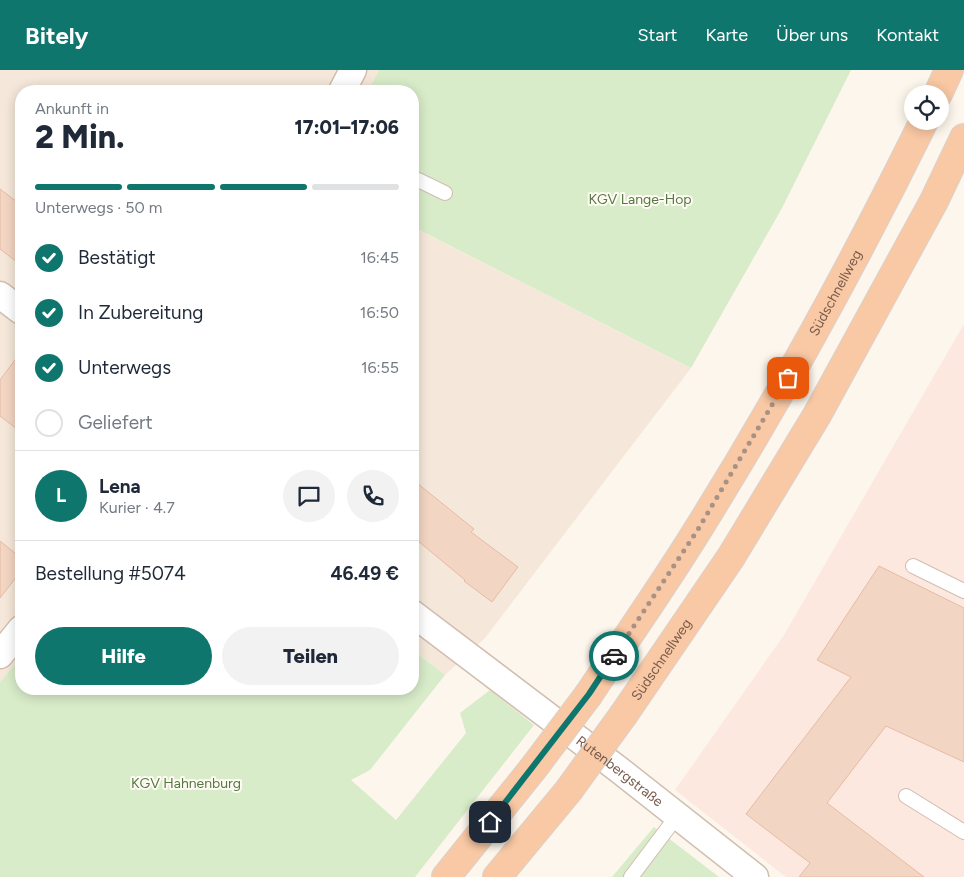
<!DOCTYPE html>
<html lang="de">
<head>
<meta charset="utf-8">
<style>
	body { margin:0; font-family:Figtree,sans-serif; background:#f2f2f3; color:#1f2937; height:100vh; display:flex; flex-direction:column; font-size:19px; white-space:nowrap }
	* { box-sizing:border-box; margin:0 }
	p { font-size:16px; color:#747a83 }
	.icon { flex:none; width:28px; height:28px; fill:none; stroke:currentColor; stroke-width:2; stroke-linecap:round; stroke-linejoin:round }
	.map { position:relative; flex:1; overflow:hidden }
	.drawer { position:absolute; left:15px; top:15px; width:404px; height:610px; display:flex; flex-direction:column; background:#fff; border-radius:20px; box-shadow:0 2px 12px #0003 }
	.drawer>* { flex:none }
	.tools { position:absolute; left:904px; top:15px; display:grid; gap:10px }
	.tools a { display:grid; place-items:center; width:45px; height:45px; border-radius:50%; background:#fff; box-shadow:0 2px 12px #0003; font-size:25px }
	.pin { position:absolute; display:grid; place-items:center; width:42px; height:42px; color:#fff; margin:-21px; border-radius:10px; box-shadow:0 2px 8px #0006 }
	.courier { position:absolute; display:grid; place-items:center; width:50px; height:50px; margin:-25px; border:4px solid #0f766e; border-radius:50%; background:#fff; color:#222; box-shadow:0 1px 6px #0007 }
	.overview em { font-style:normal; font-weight:800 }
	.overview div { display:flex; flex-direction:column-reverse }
	.overview { display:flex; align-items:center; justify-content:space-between; height:85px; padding:0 20px }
	h1 { font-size:32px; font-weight:800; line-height:38px }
	.bar { display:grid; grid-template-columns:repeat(4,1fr); gap:8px 5px; align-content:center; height:60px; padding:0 20px }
	.bar i { height:6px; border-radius:4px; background:#e0e1e3 }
	.bar .active { background:#0f766e }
	.bar p { grid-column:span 4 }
	.line { display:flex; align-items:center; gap:12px; padding:0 20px; border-top:1px solid #e0e1e3 }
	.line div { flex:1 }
	.round { display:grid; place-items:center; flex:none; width:52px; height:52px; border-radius:26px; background:#f2f2f3 }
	ol { padding:0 20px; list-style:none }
	li { display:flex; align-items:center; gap:15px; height:55px }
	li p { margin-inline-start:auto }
	li .icon { padding:5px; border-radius:50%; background:#0f766e; color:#fff; stroke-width:4 }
	li:last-child { color:#747a83 }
	li i { width:28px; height:28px; border:2px solid #e0e1e3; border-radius:50% }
	.button { display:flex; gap:10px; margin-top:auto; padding:10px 20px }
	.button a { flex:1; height:58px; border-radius:30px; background:#0f766e; color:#fff; font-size:20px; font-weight:800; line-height:58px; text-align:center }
	.button a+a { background:#f2f2f3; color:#1f2937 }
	header { display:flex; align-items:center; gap:30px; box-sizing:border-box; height:70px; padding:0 25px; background:#0f766e; color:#fff }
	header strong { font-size:24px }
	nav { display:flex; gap:28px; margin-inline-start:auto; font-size:18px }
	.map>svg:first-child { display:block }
</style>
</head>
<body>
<header>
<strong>Bitely</strong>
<nav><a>Start</a><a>Karte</a><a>Über uns</a><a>Kontakt</a></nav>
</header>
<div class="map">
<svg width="964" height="807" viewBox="0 0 964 807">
	<rect width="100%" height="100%" fill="#fdf6ec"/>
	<!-- residential -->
	<g fill="#f5e8da">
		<path d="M0,0H379L368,21H21V587L0,612Z"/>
		<path d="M412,157L691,298L485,568L445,605L413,580Z"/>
	</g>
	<!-- commercial -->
	<path fill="#fde8e0" d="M964,254V807H786L675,720L784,565Z"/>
	<!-- green -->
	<g fill="#d8ecc9">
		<path d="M379,0H851L782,138L691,298L413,157L412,21H368Z"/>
		<path d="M413,580L445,605L370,700L351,710L396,750L466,663L460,643L490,620L534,655L415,807H0V612L21,587V619H412Z"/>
		<path d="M654,757L719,807H612Z"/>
	</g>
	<!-- building -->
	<g fill="#f3d5c3" stroke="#e6bba3">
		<path d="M0,119L21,135V195L0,179Z"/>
		<path d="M21,282V362L0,346V310Z"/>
		<path d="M412,409L474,459L471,462L518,497L492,532L464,511L465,510L412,466Z"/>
		<path d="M0,471L21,488V501L0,528Z"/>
		<path d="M879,496L964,538V692L886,656L827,733L924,807H799L810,793L746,744L851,607L817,590Z"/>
	</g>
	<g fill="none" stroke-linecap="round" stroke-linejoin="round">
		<!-- service casing -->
		<g stroke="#d1beb0" stroke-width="16">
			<g id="service">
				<path d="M412,107L445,123"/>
				<path d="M913,496L964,521"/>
				<path d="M906,726L964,762"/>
				<path d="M631,807L677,746"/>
			</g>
		</g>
		<!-- minor casing -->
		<g stroke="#d1beb0" stroke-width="29">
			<g id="minor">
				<path d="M342,21L353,0"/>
				<path d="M0,225L21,241"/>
				<path id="s1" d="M412,543L618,699L755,807"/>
				<path d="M0,585L21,559"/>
			</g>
		</g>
		<!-- trunk casing -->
		<g stroke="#dad1cd" stroke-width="30">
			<g id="trunk">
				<path d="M938,24L949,0"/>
				<path id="s2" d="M589,624C625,570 663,516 697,461C780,328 855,191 924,51"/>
				<path id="s3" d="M624,644L731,487L817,345L934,131L964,68"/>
				<path d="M446,807L535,696"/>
				<path d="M497,807L569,720"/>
			</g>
		</g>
		<!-- service -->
		<use href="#service" stroke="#fff" stroke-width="14"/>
		<!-- minor -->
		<use href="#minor" stroke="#fff" stroke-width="26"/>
		<!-- trunk -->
		<use href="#trunk" stroke="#f9c8a4" stroke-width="28"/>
		<!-- trunk-bridge casing -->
		<g stroke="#dad1cd" stroke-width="30" stroke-linecap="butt">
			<g id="trunk-bridge">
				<path d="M535,696L589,624"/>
				<path d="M569,720L624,644"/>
			</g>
		</g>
		<!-- trunk-bridge -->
		<use href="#trunk-bridge" stroke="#f9c8a4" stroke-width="28"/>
	</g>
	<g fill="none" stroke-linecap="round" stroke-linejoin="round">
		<!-- done -->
		<path stroke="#a89285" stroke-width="5" stroke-dasharray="0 9" d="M614,586L697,461L788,308"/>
		<!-- route -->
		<path stroke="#0f766e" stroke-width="6" d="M490,752L589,624L614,586"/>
	</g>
	<g text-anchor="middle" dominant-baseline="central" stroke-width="4" stroke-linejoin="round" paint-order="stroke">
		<!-- park labels -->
		<g font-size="14" fill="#537a41" stroke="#fffaf3">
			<text x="640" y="129">KGV Lange-Hop</text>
			<text x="186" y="713">KGV Hahnenburg</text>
		</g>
		<!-- street labels -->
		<g font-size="14" fill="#7a5c4d" stroke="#fffaf3">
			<text stroke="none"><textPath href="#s2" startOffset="471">Südschnellweg</textPath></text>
			<text stroke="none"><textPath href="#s3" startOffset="66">Südschnellweg</textPath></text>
			<text stroke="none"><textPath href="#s1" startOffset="261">Rutenbergstraße</textPath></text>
		</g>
	</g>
</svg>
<div class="tools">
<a><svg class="icon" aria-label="locate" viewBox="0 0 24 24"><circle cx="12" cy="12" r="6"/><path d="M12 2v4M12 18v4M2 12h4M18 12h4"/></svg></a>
</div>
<div class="pin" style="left:788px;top:308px;background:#ea580c"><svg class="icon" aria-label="bag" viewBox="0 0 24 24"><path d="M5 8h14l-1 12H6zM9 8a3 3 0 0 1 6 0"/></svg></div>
<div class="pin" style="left:490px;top:752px;background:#1f2937"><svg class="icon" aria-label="home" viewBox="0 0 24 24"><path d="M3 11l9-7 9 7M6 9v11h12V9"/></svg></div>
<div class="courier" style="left:614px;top:586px"><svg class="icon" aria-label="car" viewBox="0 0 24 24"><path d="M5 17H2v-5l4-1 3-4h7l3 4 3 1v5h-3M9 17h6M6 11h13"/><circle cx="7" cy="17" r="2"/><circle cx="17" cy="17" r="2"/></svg></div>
<section class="drawer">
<div class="overview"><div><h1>2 Min.</h1><p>Ankunft in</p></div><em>17:01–17:06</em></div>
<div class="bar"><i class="active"></i><i class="active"></i><i class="active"></i><i></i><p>Unterwegs · 50 m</p></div>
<ol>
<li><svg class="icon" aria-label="check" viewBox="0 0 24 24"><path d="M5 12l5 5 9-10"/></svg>Bestätigt<p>16:45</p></li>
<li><svg class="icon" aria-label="check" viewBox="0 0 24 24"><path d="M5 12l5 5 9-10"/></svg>In Zubereitung<p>16:50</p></li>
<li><svg class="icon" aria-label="check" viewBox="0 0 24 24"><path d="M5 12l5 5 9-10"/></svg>Unterwegs<p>16:55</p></li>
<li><i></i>Geliefert</li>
</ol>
<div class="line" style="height:90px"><b class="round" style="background:#0f766e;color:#fff">L</b><div><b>Lena</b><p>Kurier · 4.7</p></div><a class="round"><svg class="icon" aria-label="chat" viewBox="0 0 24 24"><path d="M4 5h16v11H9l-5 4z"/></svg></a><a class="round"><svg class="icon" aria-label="phone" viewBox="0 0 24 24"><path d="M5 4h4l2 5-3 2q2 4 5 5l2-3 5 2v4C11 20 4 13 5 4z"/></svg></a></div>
<div class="line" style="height:65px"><div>Bestellung #5074</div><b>46.49 €</b></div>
<div class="button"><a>Hilfe</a><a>Teilen</a></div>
</section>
</div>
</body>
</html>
